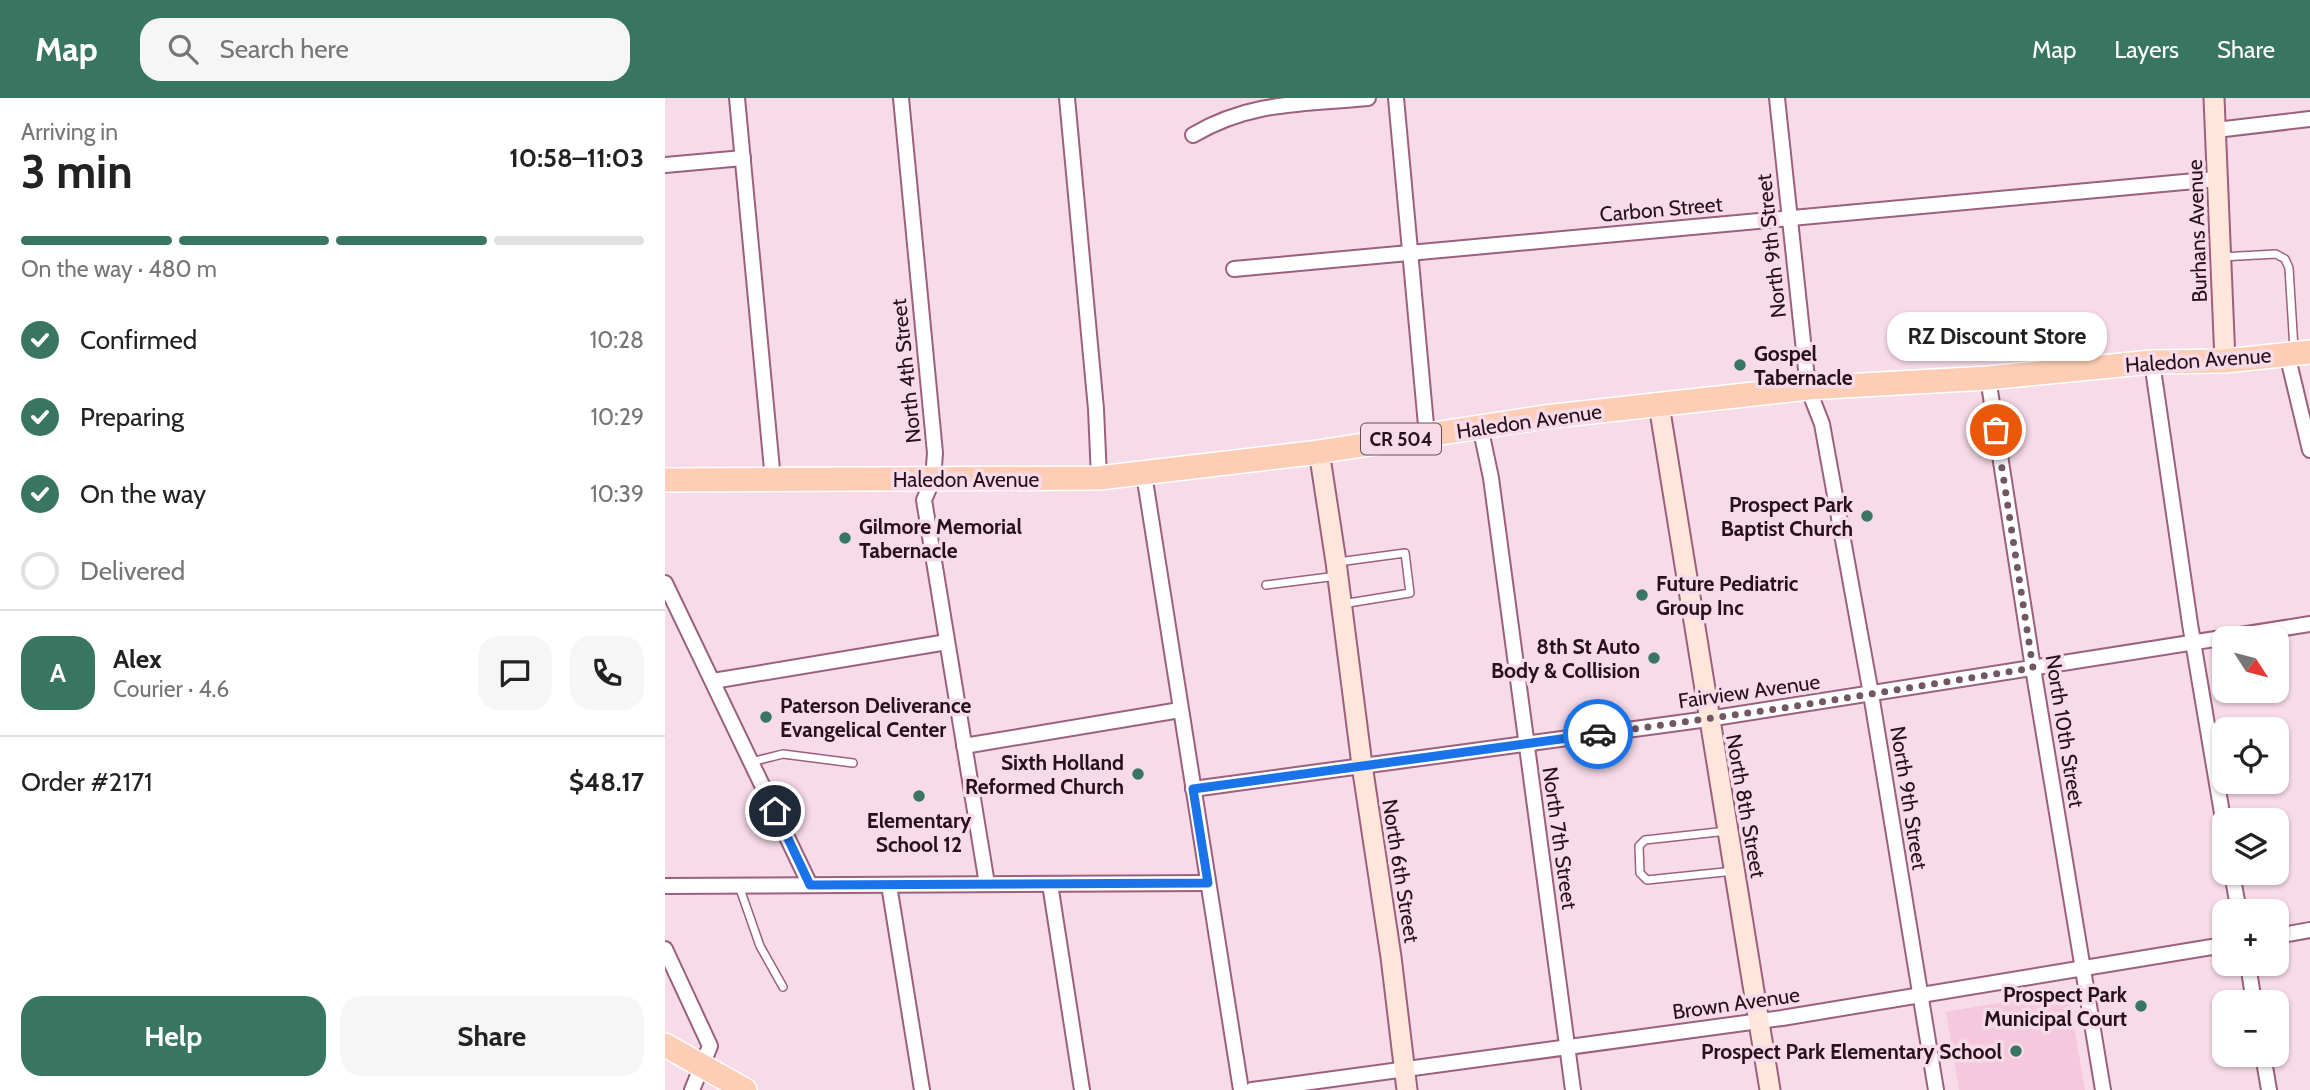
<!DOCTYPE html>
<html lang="en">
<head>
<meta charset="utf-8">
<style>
	body { margin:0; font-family:Cabin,sans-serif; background:#f6f6f6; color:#222; height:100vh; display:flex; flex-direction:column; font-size:26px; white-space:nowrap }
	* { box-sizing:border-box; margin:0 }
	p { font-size:23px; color:#767676 }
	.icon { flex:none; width:38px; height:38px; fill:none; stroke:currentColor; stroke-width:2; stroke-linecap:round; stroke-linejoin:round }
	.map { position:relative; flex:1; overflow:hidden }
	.panel { display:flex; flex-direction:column; background:#fff; width:665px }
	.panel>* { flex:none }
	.needle { width:46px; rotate:126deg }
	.buttons { position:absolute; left:1547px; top:528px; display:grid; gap:14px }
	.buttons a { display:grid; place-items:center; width:77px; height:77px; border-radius:14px; background:#fff; box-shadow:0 2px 5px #0004; font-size:35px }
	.pin { position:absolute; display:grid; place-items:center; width:60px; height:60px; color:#fff; margin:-30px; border:4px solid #fff; border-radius:50%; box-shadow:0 2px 7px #0007 }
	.courier { position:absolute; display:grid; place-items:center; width:70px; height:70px; margin:-35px; border:5px solid #1a73e8; border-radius:50%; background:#fff; color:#222; box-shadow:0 2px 9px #0007 }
	.bubble { position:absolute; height:49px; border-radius:21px; background:#fff; box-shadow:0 2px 5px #0004; font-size:23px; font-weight:700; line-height:49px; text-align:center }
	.overview em { font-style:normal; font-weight:700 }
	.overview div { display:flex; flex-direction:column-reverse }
	.overview { display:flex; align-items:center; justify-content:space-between; height:119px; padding:0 21px }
	h1 { font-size:46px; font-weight:700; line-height:52px }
	.bar { display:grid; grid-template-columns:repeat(4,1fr); gap:10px 7px; align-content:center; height:84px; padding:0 21px }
	.bar i { height:9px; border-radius:5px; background:#e0e0e0 }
	.bar .selected { background:#397661 }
	.bar p { grid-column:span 4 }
	.line { display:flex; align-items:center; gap:18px; padding:0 21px; border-top:2px solid #e0e0e0 }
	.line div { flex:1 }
	.round { display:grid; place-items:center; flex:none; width:74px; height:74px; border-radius:21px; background:#f6f6f6 }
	ol { padding:0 21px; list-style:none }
	li { display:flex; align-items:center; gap:21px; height:77px }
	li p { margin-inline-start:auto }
	li .icon { padding:7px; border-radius:50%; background:#397661; color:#fff; stroke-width:4 }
	li:last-child { color:#767676 }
	li i { width:38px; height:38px; border:4px solid #e0e0e0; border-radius:50% }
	.primary-button { display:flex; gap:14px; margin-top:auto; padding:14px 21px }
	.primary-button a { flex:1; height:80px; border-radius:21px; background:#397661; color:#fff; font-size:28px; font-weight:700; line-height:80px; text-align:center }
	.primary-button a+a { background:#f6f6f6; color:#222 }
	header { display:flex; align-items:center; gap:42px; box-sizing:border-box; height:98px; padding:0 35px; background:#397661; color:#fff }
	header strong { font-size:33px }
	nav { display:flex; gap:38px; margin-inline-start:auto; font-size:24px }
	.search { width:490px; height:63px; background:#f6f6f6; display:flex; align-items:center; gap:18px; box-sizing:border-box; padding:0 24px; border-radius:21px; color:#767676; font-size:26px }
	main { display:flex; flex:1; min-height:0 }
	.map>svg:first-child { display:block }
</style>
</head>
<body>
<header>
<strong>Map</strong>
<div class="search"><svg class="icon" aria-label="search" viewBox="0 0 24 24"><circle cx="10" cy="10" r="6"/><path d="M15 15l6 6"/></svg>Search here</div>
<nav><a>Map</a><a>Layers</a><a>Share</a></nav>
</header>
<main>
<section class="panel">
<div class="overview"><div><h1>3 min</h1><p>Arriving in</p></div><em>10:58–11:03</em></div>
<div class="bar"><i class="selected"></i><i class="selected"></i><i class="selected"></i><i></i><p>On the way · 480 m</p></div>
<ol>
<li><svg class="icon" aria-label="check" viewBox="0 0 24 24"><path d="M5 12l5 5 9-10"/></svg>Confirmed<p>10:28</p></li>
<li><svg class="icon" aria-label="check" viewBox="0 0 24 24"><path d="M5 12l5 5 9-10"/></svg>Preparing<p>10:29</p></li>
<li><svg class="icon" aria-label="check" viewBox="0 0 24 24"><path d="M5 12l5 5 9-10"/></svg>On the way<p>10:39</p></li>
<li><i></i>Delivered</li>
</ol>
<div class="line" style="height:126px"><b class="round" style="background:#397661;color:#fff">A</b><div><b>Alex</b><p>Courier · 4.6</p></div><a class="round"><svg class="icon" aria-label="chat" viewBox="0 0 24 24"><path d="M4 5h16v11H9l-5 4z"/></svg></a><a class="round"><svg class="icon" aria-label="phone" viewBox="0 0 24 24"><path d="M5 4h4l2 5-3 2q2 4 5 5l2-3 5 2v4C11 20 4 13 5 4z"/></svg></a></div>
<div class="line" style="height:91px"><div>Order #2171</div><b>$48.17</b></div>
<div class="primary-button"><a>Help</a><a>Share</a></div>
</section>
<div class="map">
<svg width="1645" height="992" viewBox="0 0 1645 992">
	<rect width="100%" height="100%" fill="#f7dbe8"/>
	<!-- built -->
	<path fill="#f6c8dd" d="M1403,893L1420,992H1294L1281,914Z"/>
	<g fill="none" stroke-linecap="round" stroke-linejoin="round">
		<!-- lane casing -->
		<g stroke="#9b607d" stroke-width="10">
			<g id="lane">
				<path d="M1556,159L1611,156L1620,161L1624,170L1629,251"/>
				<path d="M673,464L740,455L745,495L677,506"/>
				<path d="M601,487L672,478"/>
				<path d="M86,664L118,656L188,665"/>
				<path d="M1062,733L980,742L974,748L975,775L982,782L1069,773"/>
				<path d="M74,788L95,848L118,889"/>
			</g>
		</g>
		<!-- street casing -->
		<g stroke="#9b607d" stroke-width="18">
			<g id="street">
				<path d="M72,0L108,382"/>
				<path d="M236,0L270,355L268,381L259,402L322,786"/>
				<path d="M402,0L431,311L434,380"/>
				<path d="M731,0L762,338"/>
				<path d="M1112,0L1143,290L1157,326L1206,596L1271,992"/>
				<path d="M1551,32L1645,21"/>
				<path d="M528,37C586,3 638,6 703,0"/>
				<path d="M0,67L78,60"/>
				<path d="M569,171L1552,81"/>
				<path d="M1622,256L1645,352"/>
				<path d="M1487,264L1525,526L1559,727"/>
				<path d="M1323,280L1368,570L1438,992"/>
				<path d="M815,328L826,380L908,992"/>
				<path d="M479,376L576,992"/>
				<path d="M0,485L145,787"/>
				<path d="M48,583L282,544"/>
				<path d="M299,648L515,612"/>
				<path d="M528,691L1043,621L1645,526"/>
				<path d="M1567,775L1574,814"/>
				<path d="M385,786L417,992"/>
				<path d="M224,787L257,992"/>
				<path d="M0,788L543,785"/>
				<path d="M1612,838L1645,832"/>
				<path d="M0,851L45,948L27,992"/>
				<path d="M1583,866L1589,905"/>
				<path d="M1598,957L1604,992"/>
				<path d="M587,992L1117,920L1559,847"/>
			</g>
		</g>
		<!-- secondary casing -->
		<g stroke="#9b607d" stroke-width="23">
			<g id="secondary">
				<path d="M1549,0L1560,263"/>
				<path d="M994,307L1105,992"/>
				<path d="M654,353L671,464L697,667L726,859L742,992"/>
			</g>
		</g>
		<!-- primary casing -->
		<g stroke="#fff" stroke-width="26">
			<g id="primary">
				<path d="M0,382L434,380L646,355L880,319L1143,290L1323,280L1487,264L1560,263L1645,254"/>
				<path d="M0,947L80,992"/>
			</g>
		</g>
		<!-- lane -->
		<use href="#lane" stroke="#fff" stroke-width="7"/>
		<!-- street -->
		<use href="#street" stroke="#fff" stroke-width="14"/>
		<!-- secondary -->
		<use href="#secondary" stroke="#fee7da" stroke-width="19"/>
		<!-- primary -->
		<use href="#primary" stroke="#fdceb5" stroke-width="23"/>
	</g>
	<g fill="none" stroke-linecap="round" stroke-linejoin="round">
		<!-- done -->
		<path stroke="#705763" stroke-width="7" stroke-dasharray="0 12.6" d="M933,636L1125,609L1368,570L1331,332"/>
		<!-- route -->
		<path stroke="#1a73e8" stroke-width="9" d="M110,713L145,787L543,785L528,691L933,636"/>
	</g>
	<!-- markers -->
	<g fill="#397661" stroke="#f7dbe8" stroke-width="2.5">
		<circle cx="1075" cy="267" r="7"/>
		<circle cx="1202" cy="418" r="7"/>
		<circle cx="180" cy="440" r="7"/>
		<circle cx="977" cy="497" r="7"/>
		<circle cx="989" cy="560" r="7"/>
		<circle cx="101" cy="619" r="7"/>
		<circle cx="473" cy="676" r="7"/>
		<circle cx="254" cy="698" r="7"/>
		<circle cx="1476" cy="908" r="7"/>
		<circle cx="1351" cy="953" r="7"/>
	</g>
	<g text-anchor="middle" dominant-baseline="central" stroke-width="7" stroke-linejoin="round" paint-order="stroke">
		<!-- shield labels -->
		<rect fill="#f7dbe8" stroke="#664d59" stroke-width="2" x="696" y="325.5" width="80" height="31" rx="5"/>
		<g font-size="19" font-weight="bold" fill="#28101c">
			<text x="736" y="341">CR 504</text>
		</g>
		<!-- street labels -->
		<g font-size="21" fill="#28101c" stroke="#f7dbe8">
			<text transform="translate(996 111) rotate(-5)">Carbon Street</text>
			<text transform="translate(1532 133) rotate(-92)">Burhans Avenue</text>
			<text transform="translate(1106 148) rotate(-96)">North 9th Street</text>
			<text transform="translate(1533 262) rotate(-4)">Haledon Avenue</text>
			<text transform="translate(241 273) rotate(-96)">North 4th Street</text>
			<text transform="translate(864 323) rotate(-8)">Haledon Avenue</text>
			<text x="301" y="381">Haledon Avenue</text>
			<text transform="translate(1084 593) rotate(-8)">Fairview Avenue</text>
			<text transform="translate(1400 633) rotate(81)">North 10th Street</text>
			<text transform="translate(1244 700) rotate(81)">North 9th Street</text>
			<text transform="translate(1081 708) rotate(80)">North 8th Street</text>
			<text transform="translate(895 740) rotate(82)">North 7th Street</text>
			<text transform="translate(736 773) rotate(81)">North 6th Street</text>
			<text transform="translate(1071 905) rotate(-8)">Brown Avenue</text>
		</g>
		<!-- poi labels -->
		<g font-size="21" font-weight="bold" fill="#28101c" stroke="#f7dbe8" text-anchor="end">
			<text x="1089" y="255" text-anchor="start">Gospel<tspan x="1089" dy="24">Tabernacle</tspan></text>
			<text x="1188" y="406">Prospect Park<tspan x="1188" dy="24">Baptist Church</tspan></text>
			<text x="194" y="428" text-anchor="start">Gilmore Memorial<tspan x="194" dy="24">Tabernacle</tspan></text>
			<text x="991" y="485" text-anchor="start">Future Pediatric<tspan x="991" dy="24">Group Inc</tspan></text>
			<text x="975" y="548">8th St Auto<tspan x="975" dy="24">Body &amp; Collision</tspan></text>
			<text x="115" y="607" text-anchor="start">Paterson Deliverance<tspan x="115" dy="24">Evangelical Center</tspan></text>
			<text x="459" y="664">Sixth Holland<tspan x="459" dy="24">Reformed Church</tspan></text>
			<text x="254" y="722" text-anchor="middle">Elementary<tspan x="254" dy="24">School 12</tspan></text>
			<text x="1462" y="896">Prospect Park<tspan x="1462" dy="24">Municipal Court</tspan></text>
			<text x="1337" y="953">Prospect Park Elementary School</text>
		</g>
	</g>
</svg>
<div class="buttons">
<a><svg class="needle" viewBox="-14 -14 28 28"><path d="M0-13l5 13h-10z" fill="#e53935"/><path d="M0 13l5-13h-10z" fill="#767676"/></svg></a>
<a><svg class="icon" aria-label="locate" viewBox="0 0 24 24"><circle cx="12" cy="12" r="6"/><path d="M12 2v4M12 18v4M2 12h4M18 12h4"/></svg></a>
<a><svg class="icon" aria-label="layers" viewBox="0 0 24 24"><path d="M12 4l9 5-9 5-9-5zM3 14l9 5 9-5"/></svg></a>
<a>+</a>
<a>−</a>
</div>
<div class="pin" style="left:1331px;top:332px;background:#ea580c"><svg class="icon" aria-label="bag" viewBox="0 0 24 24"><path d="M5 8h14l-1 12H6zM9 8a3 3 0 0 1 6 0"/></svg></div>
<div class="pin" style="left:110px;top:713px;background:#1f2937"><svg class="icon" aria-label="home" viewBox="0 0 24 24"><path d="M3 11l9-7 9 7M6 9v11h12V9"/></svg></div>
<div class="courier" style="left:933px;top:636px"><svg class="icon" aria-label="car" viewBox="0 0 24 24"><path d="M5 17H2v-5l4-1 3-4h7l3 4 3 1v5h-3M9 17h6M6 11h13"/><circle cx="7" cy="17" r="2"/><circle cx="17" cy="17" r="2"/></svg></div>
<div class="bubble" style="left:1222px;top:214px;width:220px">RZ Discount Store</div>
</div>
</main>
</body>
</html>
